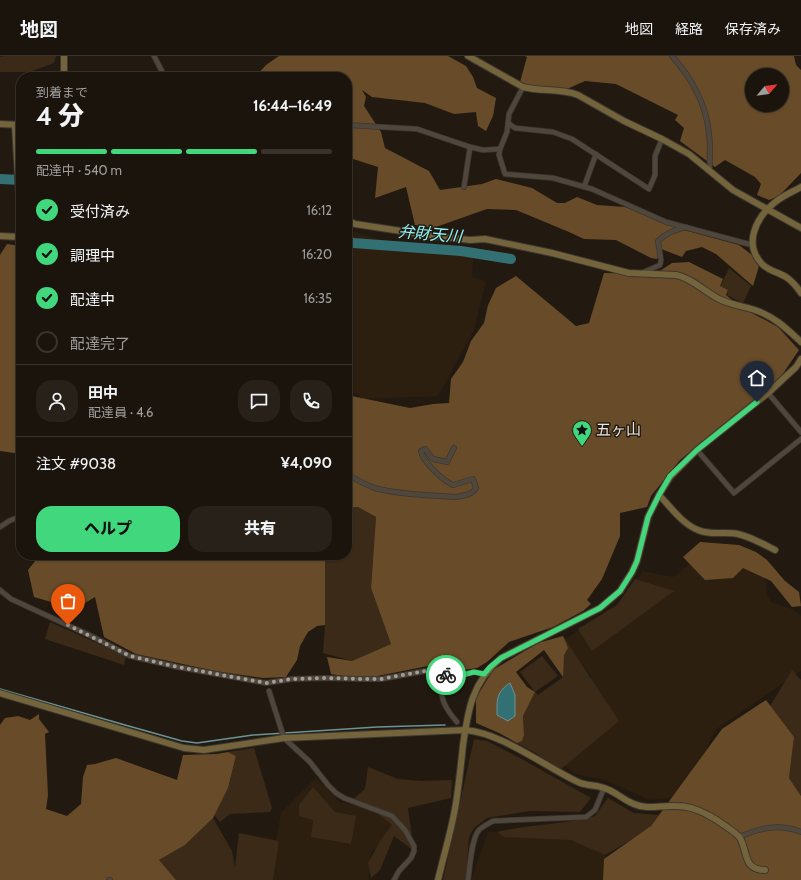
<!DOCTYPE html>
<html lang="ja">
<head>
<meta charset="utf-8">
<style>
	body { margin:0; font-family:Cabin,"Noto Sans JP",sans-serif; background:#27211a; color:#f1f3f6; height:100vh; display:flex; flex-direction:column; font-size:15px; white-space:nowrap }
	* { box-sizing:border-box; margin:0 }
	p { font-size:13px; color:#9f9e9d }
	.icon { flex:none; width:22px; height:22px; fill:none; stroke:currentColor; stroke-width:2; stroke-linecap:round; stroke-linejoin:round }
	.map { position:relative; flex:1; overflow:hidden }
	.panel { position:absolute; left:16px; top:16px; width:336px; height:488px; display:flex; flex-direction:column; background:#1a140c; border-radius:16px; box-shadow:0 1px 3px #0004,0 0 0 1px #38332d }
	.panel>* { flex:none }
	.needle { width:26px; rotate:61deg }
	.tools { position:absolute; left:745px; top:12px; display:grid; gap:8px }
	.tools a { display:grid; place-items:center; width:44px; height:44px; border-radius:50%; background:#1a140c; box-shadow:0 1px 3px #0004,0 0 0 1px #38332d; font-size:20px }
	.pin { position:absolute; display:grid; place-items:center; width:34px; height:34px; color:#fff; margin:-41px -17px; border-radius:50% 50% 50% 0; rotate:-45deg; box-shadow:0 0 4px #0007 }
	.pin .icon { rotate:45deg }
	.courier { position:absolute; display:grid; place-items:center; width:40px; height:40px; margin:-20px; border:3px solid #40d77d; border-radius:50%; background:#fff; color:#222; box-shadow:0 1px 5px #0007 }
	.head em { font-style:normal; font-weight:800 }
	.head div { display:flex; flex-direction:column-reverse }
	.head { display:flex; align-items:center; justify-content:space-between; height:68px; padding:0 20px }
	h1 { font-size:26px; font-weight:800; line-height:30px }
	.bar { display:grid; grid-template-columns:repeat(4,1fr); gap:6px 4px; align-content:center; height:48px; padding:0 20px }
	.bar i { height:5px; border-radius:3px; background:#38332d }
	.bar .selected { background:#40d77d }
	.bar p { grid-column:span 4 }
	.line { display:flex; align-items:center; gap:10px; padding:0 20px; border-top:1px solid #38332d }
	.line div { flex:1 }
	.round { display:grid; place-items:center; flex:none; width:42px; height:42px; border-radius:16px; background:#27211a }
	ol { padding:0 20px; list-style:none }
	li { display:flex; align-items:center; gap:12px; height:44px }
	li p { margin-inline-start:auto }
	li .icon { padding:4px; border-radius:50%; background:#40d77d; color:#111; stroke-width:4 }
	li:last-child { color:#9f9e9d }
	li i { width:22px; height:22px; border:2px solid #38332d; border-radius:50% }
	.cta { display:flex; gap:8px; margin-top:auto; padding:8px 20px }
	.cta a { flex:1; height:46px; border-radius:16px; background:#40d77d; color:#111; font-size:16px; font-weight:800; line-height:46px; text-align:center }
	.cta a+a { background:#27211a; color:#f1f3f6 }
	header { display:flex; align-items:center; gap:24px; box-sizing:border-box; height:56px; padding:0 20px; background:#1a140c; border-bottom:1px solid #38332d }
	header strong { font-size:19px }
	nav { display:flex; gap:22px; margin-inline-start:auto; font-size:14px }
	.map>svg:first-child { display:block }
</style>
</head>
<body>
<header>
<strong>地図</strong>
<nav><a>地図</a><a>経路</a><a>保存済み</a></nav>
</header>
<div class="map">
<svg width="801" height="824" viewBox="0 0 801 824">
	<rect width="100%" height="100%" fill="#221a10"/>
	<!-- built -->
	<g fill="#2c1f10">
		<path d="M347,174L381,184L416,191L474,192L472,221L486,225L474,274L438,340L364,343L347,332Z"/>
		<path d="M752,502L765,517L767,539L771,546L792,553L801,560V615L715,674L685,740L649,744L605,724L576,718L560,707L554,651L592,621L564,584L621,547L638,524L642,515L673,521L694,505Z"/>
		<path d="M316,722L339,746L379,753L395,770L371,797L368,824H269L281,757Z"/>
		<path d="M488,776L605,777L606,824H471Z"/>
	</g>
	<!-- green -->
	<g fill="#3a2a17">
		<path d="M5,0H56L54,7L30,16H0V1Z"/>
		<path d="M729,212L751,230L743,247L727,239L728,234L720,231Z"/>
		<path d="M358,451L376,461L371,532L391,588L352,605L323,597L325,569V503L322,499H347V452Z"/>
		<path d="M635,523L674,535L592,595L578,573L617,549Z"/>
		<path d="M50,566L126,600L124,609L45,583Z"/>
		<path d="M563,580L619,665L560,714L536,697L517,687L522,685L524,679L523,660L535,636L520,616L542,600L558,620L535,636L538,639L563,621Z"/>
		<path d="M792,614L801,624V740L789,722L794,681L770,650Z"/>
		<path d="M474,683L487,685L520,702L591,742L580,756L530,755L487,762L474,772L469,781L466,824H443Z"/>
		<path d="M254,692L272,752L270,756L230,758L220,766L214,759L228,732L236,700L228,696Z"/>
		<path d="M368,711L398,723L421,725L452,724L451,742L408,752L414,795L394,780L380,814L371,822L368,807L380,785L392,769L370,751L352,744L365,733Z"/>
		<path d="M313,731L335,756L356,760L351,788L311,781L313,764L299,760V749Z"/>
		<path d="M608,742L634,757L659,759L647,775L605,799L571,784L504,781L497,776C530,768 563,769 595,760Z"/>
		<path d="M213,762L232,795L235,811L239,777L279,785L273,824H176L159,804L185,789Z"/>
	</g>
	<!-- forest -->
	<g fill="#684c29" fill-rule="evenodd">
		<path d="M279,0H448L466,10L473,21L477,32L496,42L493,60L486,75L478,70L476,56L454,58L425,47L372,41L362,34L366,41L364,50L381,76L385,92L429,115L440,134L482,128L496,123L532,132L557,147H565L577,141L597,149L625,151L684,174L739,189L752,199L759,210L753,230L716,198L702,191L686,195L682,201L661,193L657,203L651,202L616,184L584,183L569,176L516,154L487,153L433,172L415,169L406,131L375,142L378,111L347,101V21H255L266,9Z"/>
		<path d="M525,0H794L796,9L801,14V117L779,140L769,144L757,139L761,128L755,121L725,104L715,111L680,85L684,72L675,64L678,59L616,28L585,25L567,33L534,31L520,26L527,1ZM752,19H782V49H752Z"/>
		<path d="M7,188L21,190V398L0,395V199Z"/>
		<path d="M689,206L723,223L720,230L728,234L726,239L741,251L778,271L799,294L782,319L764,336L680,404L651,440L647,451L620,457V480L602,523L587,544L591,548L583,555L553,571L509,586L487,606L477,612L456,615L433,609L362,623L331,618L327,601L352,605L391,588L371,532L376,461L358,451L347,452V339L410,352L433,348L449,347L451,323L463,306L471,285L484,267L488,249L496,232L516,220L576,270L589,267L604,217L655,218L672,207Z"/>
		<path d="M700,486L739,489L756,496L767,504L785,525L799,536L801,550L792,551L771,525L743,512L733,522L705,524L683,501Z"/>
		<path d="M40,499H323L325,503V569L317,570L308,576L300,590L297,604L286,621L263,622L215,615L136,598L104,581L95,541L75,553L34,541L28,514Z"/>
		<path d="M563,580L568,592L564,599L563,621L544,594L516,616L527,631L535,636L523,660L524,679L522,685L517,687L499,677L476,667V642L493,614L538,587Z"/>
		<path d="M766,644L794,681L789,722L801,740V824H603L604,803L651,770L722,673Z"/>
		<path d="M39,658V663L49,676L45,678L48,739L46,753L67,760L81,748L83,721L87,709L95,708L116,702L177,724L183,699L217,698L228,696L236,700L228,732L213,762L185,789L159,804L176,824H0V669L5,662L18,660L30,664Z"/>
	</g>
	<!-- water -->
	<path fill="#337074" stroke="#6a9394" d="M510,627L515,639V660L508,665L497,659C497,644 496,636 510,627Z"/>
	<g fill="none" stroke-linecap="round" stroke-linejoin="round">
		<!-- stream -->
		<path stroke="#6a9394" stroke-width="1.5" d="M0,633L125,669L182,685L197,687L253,679L377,671L445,669"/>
		<!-- river -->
		<g stroke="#337074" stroke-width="10">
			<path d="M0,123L21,124"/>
			<path d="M347,184L353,187L461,195L511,203"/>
		</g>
		<!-- street casing -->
		<g stroke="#3c3632" stroke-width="6">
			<g id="street">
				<path d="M154,0L165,21"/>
				<path d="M672,0C692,23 706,47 709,78C711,90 709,103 710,116"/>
				<path d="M523,31L509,58L507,76L500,93L499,99L505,118L553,122L592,133L666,166L752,189"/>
				<path d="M508,67L515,72L553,76L572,83L649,133L655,119V100L662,83"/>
				<path d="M347,69L417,73L470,91L483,94L500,93"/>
				<path d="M464,131L470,91"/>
				<path d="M584,131L596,98"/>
				<path d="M644,216L660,209L661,204L658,185C666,177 675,174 686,171"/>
				<path d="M768,337L801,376"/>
				<path d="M697,394L734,437L801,383"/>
				<path d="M347,418C357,424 367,430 378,433C403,439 430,439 455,441C463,440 472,439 476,432L473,423L453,429C442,424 423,406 421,395L425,393L433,403L447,406L454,392"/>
				<path d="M0,471L9,465L21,460"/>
				<path d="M0,534L11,543L89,579L130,600L178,611L266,627L292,623L326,622L362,623H381L431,614L440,617C441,640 441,648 457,666"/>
				<path d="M440,617L459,620L474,616L485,618"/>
				<path d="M269,635L284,682L310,706L328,729L336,737L344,742L392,760L405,774L414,790V795L411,802L399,815L394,824"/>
				<path d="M739,781C760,772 779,767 801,776"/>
				<path d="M109,824H110"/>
				<path d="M468,824C470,812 471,783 479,774C483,770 488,768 493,765L586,761L595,754L604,732"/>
			</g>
		</g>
		<!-- secondary casing -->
		<g stroke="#3c3632" stroke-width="8">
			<g id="secondary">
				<path d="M468,0L523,31C541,36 560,32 578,39L624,65L662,83L689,98L733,134L801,172"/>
				<path d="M64,21V0"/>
				<path d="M0,68L21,69"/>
				<path d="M15,69L21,174"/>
				<path d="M801,131C792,136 782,140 774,147C756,162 743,188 762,208C769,215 778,216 786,221C792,225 797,231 801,237"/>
				<path d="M347,164L355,168L434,180L470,184L485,183L552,197L629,217L676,219C692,222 705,236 719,243C731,249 743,250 755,254C775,261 786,272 801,286"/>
				<path d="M0,180L21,181"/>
				<path d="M659,439C670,450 682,468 698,474C711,480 724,475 738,478C751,481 763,488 775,494"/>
				<path d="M0,637L184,692L204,694L284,682L465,674C502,677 544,710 578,726C586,730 596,729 604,732C615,735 623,744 634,748C647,754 661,749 676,750C686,750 699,754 708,759C714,762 737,777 740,782C748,796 743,814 765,814"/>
				<path d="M438,824C444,798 452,773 456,747C459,728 461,708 463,689C468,654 472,626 501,602L600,552L620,535L632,516L637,505L648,461L659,439L670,421L697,394L768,337L796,311L801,303"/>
			</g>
		</g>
		<!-- street -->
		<use href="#street" stroke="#50473c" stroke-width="4.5"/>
		<!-- secondary -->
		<use href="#secondary" stroke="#74643b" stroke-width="6"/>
	</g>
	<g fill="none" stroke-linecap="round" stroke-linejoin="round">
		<!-- done -->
		<path stroke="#a59e96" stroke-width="4" stroke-dasharray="0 7.2" d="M68,569L130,600L178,611L266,627L292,623L326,622L362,623H381L431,614L446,619"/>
		<!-- route -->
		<path stroke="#40d77d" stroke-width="5" d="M446,619L459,620L474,616L484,618L490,611L501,602L600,552L620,535L632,516L637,505L648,461L659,439L670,420L697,394L757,346"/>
	</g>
	<!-- icons -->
	<defs>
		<g id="sight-pin" transform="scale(1)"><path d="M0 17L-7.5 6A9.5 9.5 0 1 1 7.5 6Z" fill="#40d77d" stroke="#221a10"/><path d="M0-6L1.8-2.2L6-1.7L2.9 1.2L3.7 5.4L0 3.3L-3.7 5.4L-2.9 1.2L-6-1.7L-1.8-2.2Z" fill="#111"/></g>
	</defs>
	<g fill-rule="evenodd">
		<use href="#sight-pin" x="582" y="374"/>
	</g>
	<g text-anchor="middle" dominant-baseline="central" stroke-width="3" stroke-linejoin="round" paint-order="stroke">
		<!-- poi labels -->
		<g font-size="15" fill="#ebe5de" stroke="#221a10" text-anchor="start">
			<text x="596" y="374">五ヶ山</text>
		</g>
		<!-- water labels -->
		<g font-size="16" font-style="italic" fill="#92f4fa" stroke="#221a10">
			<text transform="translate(430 178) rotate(5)">弁財天川</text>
		</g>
	</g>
</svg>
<div class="tools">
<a><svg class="needle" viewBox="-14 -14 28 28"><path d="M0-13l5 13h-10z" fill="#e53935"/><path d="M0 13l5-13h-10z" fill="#9f9e9d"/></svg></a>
</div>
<div class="pin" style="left:68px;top:569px;background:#ea580c"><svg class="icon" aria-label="bag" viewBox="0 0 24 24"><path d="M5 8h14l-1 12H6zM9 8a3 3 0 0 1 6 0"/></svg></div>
<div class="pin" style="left:757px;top:346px;background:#1f2937"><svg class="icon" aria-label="home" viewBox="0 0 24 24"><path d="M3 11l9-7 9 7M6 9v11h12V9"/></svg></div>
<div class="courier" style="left:446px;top:619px"><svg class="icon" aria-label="bike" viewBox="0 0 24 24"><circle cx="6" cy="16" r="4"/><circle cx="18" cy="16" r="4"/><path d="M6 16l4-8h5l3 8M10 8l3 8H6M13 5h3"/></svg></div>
<section class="panel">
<div class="head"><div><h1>4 分</h1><p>到着まで</p></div><em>16:44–16:49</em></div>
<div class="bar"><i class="selected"></i><i class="selected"></i><i class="selected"></i><i></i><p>配達中 · 540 m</p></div>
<ol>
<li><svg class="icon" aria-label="check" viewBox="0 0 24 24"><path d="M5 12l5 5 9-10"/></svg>受付済み<p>16:12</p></li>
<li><svg class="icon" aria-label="check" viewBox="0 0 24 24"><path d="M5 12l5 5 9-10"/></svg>調理中<p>16:20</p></li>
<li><svg class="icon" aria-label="check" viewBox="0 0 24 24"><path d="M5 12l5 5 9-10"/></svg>配達中<p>16:35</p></li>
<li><i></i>配達完了</li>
</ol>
<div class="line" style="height:72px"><a class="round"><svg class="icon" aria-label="person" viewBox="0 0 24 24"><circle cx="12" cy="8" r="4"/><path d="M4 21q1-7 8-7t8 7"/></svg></a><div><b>田中</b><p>配達員 · 4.6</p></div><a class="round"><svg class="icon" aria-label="chat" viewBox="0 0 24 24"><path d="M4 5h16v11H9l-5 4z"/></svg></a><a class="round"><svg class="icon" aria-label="phone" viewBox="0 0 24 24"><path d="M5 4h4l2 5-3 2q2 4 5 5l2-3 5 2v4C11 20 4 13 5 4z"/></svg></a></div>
<div class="line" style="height:52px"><div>注文 #9038</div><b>¥4,090</b></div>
<div class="cta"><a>ヘルプ</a><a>共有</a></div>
</section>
</div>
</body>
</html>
